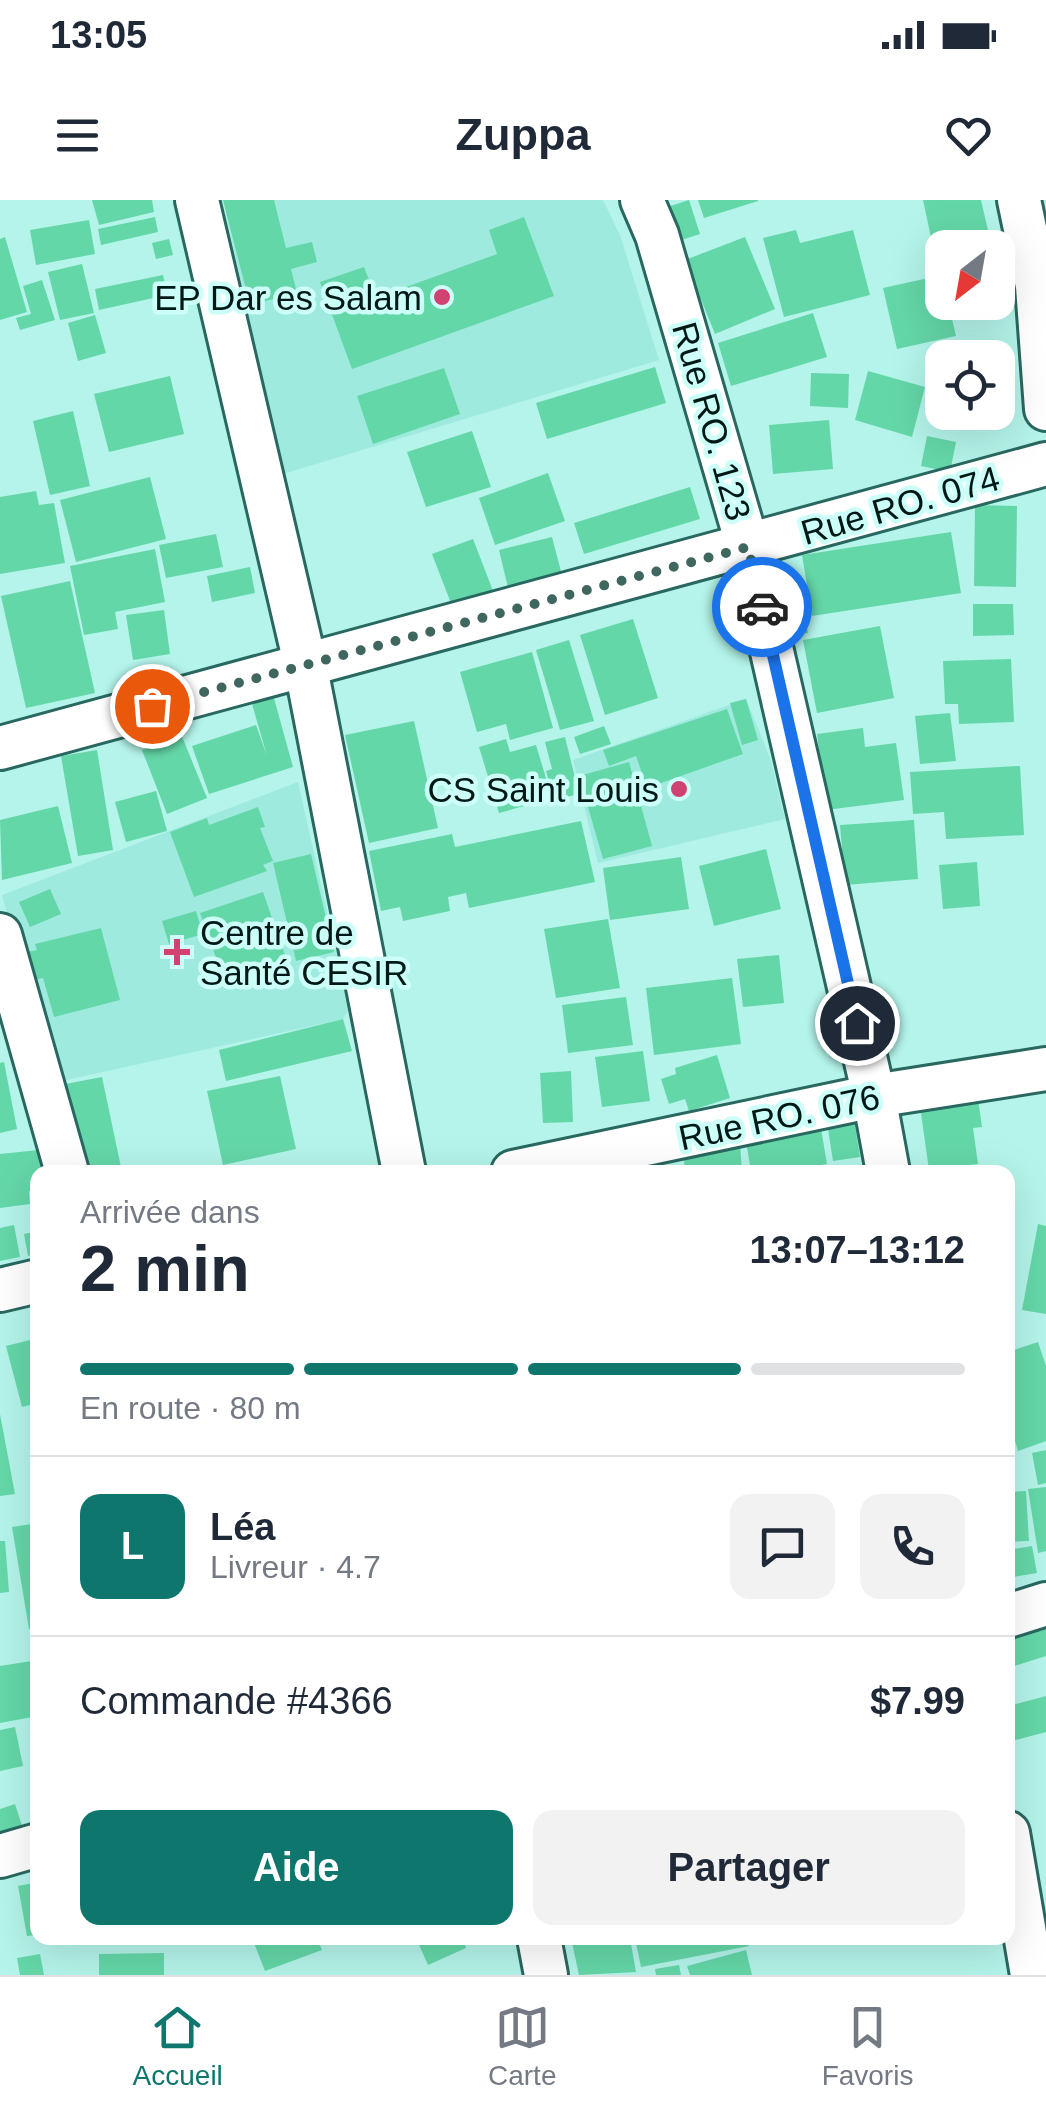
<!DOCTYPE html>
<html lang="fr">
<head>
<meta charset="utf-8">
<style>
	body { margin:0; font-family:Helvetica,sans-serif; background:#f2f2f3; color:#1f2937; height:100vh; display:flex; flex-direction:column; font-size:38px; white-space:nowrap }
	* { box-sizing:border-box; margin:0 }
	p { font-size:32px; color:#747a83 }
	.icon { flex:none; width:55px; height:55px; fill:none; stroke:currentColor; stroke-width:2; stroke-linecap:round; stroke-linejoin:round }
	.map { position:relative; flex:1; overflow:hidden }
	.details { position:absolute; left:30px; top:965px; width:985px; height:780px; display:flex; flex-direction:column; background:#fff; border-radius:20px; box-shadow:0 10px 40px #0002 }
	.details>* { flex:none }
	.needle { width:65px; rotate:211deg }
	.fabs { position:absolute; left:925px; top:30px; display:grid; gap:20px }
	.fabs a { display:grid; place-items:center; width:90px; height:90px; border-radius:20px; background:#fff; box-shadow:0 10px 40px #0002; font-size:50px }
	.pin { position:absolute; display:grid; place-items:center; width:85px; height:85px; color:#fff; margin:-42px; border:5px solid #fff; border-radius:50%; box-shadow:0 2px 10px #0007 }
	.courier { position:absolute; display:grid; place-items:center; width:100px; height:100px; margin:-50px; border:8px solid #1a73e8; border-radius:50%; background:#fff; color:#222; box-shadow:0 2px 12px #0007 }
	.headline em { font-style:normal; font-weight:600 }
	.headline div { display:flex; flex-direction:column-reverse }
	.headline { display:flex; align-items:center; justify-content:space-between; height:170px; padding:0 50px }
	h1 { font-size:65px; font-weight:600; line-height:75px }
	.bar { display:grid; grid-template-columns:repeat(4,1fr); gap:15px 10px; align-content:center; height:120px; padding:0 50px }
	.bar i { height:12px; border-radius:8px; background:#e0e1e3 }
	.bar .active { background:#0f766e }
	.bar p { grid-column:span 4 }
	.line { display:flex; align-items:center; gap:25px; padding:0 50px; border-top:2px solid #e0e1e3 }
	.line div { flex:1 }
	.round { display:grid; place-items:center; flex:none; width:105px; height:105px; border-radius:20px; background:#f2f2f3 }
	.primary-button { display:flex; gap:20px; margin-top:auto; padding:20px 50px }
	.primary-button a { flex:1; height:115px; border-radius:20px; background:#0f766e; color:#fff; font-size:40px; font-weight:600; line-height:115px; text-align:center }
	.primary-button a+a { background:#f2f2f3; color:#1f2937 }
	.status { display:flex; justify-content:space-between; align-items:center; height:70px; padding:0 50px; background:#fff; direction:ltr }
	.status svg { height:28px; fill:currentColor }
	header { display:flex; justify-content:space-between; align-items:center; height:130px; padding:0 50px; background:#fff; font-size:45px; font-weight:600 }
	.tab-bar { display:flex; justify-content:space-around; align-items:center; height:140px; border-top:2px solid #e0e1e3; background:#fff; font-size:28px; color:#747a83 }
	.tab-bar a { display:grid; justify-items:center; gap:5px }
	.tab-bar .active { color:#0f766e }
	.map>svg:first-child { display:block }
</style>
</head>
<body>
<div class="status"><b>13:05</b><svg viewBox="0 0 49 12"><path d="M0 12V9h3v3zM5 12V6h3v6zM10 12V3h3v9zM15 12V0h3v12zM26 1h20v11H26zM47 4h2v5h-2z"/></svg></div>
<header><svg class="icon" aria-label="menu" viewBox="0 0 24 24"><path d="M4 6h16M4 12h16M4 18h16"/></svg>Zuppa<svg class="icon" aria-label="heart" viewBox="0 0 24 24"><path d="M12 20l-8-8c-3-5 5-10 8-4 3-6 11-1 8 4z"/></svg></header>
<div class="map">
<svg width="1046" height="1775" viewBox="0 0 1046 1775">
	<rect width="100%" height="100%" fill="#b4f4ea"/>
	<!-- built -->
	<g fill="#9feade">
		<path d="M223,0H603L620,35L659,160L283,274Z"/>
		<path d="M746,499L770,558L785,619L598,663L573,560Z"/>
		<path d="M298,582L349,809L343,819L53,883L2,695Z"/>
	</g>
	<!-- building -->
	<g fill="#64d7a8">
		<path d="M92,0H152L154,12L99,25Z"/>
		<path d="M223,0H274L286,48L312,42L317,62L291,69L297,93L250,105Z"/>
		<path d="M689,0L700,34L669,44L658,10Z"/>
		<path d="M698,0H758V1L704,18Z"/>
		<path d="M923,0H981L991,44L942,48V55L935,56Z"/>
		<path d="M155,17L158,32L101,45L98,29Z"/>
		<path d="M524,17L554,96L352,169L320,82L364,67L376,98L497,54L489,30Z"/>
		<path d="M89,20L95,54L36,65L30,30Z"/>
		<path d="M796,30L800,43L853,30L870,95L784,117L763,38Z"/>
		<path d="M5,37L27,112L0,120V39Z"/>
		<path d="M745,37L775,109L715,134L685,60Z"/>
		<path d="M169,39L173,55L156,59L152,43Z"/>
		<path d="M82,64L94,113L60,120L48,72Z"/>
		<path d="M163,75L167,95L99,110L95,89Z"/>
		<path d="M942,75V102H948L956,136L897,149L883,88Z"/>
		<path d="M42,80L55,120L20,130L16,118L31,114L23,86Z"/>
		<path d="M813,113L827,157L731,186L718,143Z"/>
		<path d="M95,115L106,153L78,161L68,123Z"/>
		<path d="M655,167L666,203L547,239L536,203Z"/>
		<path d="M444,168L460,214L373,244L357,196Z"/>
		<path d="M868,171L925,187L912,237L855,220Z"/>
		<path d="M811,173L849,174L848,208L810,206Z"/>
		<path d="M170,176L184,234L109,252L94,194Z"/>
		<path d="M73,211L90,286L50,295L33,221Z"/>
		<path d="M829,220L833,269L773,274L769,225Z"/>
		<path d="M472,231L491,287L426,307L407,252Z"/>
		<path d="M927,236L956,242L950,272L921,266Z"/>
		<path d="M548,273L565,321L495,345L479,298Z"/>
		<path d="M150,277L166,339L76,362L60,300Z"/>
		<path d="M690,287L700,319L584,354L574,323Z"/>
		<path d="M36,291L39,305L54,303L65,363L0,374V297Z"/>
		<path d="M975,305L1017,306L1016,387L974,386Z"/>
		<path d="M951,332L961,393L812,416L802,355Z"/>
		<path d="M216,334L223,367L166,378L159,345Z"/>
		<path d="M552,337L563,379L509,392L499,350Z"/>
		<path d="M473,339L495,396L454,411L432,354Z"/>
		<path d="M778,348L794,401L778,406L762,352Z"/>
		<path d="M155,349L165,402L115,412L118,429L84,435L70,366Z"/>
		<path d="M250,367L255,393L212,402L207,376Z"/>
		<path d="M70,381L95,493L26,508L1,396Z"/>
		<path d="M973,404H1013L1014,435L973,436Z"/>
		<path d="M802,407L808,433L779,439L773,414Z"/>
		<path d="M164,410L170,454L133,460L126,415Z"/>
		<path d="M633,419L658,498L605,515L580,435Z"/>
		<path d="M880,426L894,498L817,513L803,440Z"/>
		<path d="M569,440L594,521L560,530L536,450Z"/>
		<path d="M532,452L553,528L510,540L506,524L477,532L460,472Z"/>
		<path d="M1011,459L1014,522L959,524L958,504H945L943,461Z"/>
		<path d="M272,491L293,567L209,594L192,546L256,525L267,556L250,497Z"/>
		<path d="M746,499L758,540L742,545L730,503Z"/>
		<path d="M727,509L743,554L647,588L636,556L609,566L603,550Z"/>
		<path d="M950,513L956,561L920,564L915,516Z"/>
		<path d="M414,521L438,628L369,643L345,535Z"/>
		<path d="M604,526L611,544L580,554L574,537Z"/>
		<path d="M863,528L865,547L896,543L904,600L826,610L817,534Z"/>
		<path d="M181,534L207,598L167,614L142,550Z"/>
		<path d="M565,537L579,594L554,600L546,571L552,569L545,542Z"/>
		<path d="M506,539L510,552L536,545L552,598L499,613L479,547Z"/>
		<path d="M97,550L113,650L78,656L61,556Z"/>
		<path d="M629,562L652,646L603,659L579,576Z"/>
		<path d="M1020,566L1024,635L946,639L944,612L913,614L910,572Z"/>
		<path d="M156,591L167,631L126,642L115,602Z"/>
		<path d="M58,606L72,663L2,680L0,620Z"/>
		<path d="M258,607L265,627L260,628L273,661L263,665L267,671L194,697L170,632L207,618L209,625Z"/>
		<path d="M914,620L918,679L845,685L840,625Z"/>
		<path d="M581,621L595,682L469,708L466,693L448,697L450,711L403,721L400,707L381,711L369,651L452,634L455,647Z"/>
		<path d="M766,649L781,709L714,726L699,666Z"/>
		<path d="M311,654L334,752L296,761L273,663Z"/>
		<path d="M681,657L689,709L610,720L603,668Z"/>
		<path d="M977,662L980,706L943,709L939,665Z"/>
		<path d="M50,689L61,714L30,727L19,702Z"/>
		<path d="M263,692L286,758L224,780L200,713Z"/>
		<path d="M196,711L203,734L169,744L162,721Z"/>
		<path d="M608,719L620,788L556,798L544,729Z"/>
		<path d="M101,728L120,800L54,817L43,778L30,781L22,753L37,750L35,744Z"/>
		<path d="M779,755L784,803L743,807L737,759Z"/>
		<path d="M732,778L741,844L654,855L646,788Z"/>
		<path d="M626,797L633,845L568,853L562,805Z"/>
		<path d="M343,819L352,851L226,881L219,850Z"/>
		<path d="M643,851L650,901L602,907L595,857Z"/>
		<path d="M717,855L730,898L689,911L685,899L669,904L661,879L676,874L675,868Z"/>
		<path d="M4,862L17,929L0,933V863Z"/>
		<path d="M571,871L573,922L543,923L540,873Z"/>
		<path d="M280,876L296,949L223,965L207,891Z"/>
		<path d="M102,877L122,972H78L60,885Z"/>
		<path d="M978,899L982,927L973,928L978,964L929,970L920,906Z"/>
		<path d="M853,912L860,957L833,961L826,916Z"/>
		<path d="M819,917L827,964L775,972H751L744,929Z"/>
		<path d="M740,943L742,972H685L683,947Z"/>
		<path d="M39,950L42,972H38V990L29,991L30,1004L0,1008V954Z"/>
		<path d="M1038,1024L1046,1026V1114L1022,1110Z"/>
		<path d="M14,1025L20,1057L0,1061V1028Z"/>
		<path d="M38,1031V1054L28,1056L24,1034Z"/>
		<path d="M38,1138V1203L22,1207L6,1146Z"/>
		<path d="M1038,1142L1046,1166V1241L1018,1251L1008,1218V1152Z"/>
		<path d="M0,1214L15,1294L0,1296Z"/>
		<path d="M1046,1250V1283L1038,1285L1032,1253Z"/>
		<path d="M1046,1287V1351L1038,1353L1028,1289Z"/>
		<path d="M1026,1291L1029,1341L1008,1342V1292Z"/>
		<path d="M38,1323V1428L29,1429L12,1327Z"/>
		<path d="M0,1341H5L9,1392L0,1393Z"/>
		<path d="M1032,1346L1037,1373L1008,1378V1350Z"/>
		<path d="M1046,1413V1456L1008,1468V1425Z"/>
		<path d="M38,1460V1516L0,1523V1466Z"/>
		<path d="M1046,1496V1532L1008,1542V1506Z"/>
		<path d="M15,1527L23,1566L0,1571V1530Z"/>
		<path d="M15,1604L27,1641L0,1649V1609Z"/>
		<path d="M38,1682V1735L27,1736L18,1686Z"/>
		<path d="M252,1738H317L322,1750L265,1771Z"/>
		<path d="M416,1738H462L466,1748L428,1765Z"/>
		<path d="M571,1738H630L636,1772L579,1775Z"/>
		<path d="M635,1738H747L749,1746L641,1767Z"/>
		<path d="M746,1750L752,1775H690L687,1766Z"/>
		<path d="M164,1753V1775H99V1754Z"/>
		<path d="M40,1754L44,1775H20L17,1758Z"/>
		<path d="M679,1765L681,1775H656L655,1769Z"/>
	</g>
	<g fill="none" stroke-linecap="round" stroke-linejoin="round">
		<!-- minor casing -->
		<g stroke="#296860" stroke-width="48">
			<g id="minor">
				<path d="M197,0L305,463L404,972"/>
				<path d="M642,0L657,35L748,347L874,896L888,972"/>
				<path d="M1019,0L1037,86L1046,209"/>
				<path d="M0,548L1046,264"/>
				<path d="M0,735L67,972"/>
				<path d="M513,972L874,896L1046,869"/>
				<path d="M0,1090L38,1081"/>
				<path d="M1008,1416L1046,1404"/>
				<path d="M1008,1633L1032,1775"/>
				<path d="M0,1656L38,1645"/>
				<path d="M539,1738L546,1775"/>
			</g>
		</g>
		<!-- minor -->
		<use href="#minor" stroke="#fff" stroke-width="42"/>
	</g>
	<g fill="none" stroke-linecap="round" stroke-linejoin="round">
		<!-- done -->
		<path stroke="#406660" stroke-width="10" stroke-dasharray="0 18" d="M152,506L748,347L762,407"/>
		<!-- route -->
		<path stroke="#1a73e8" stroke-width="12" d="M762,407L857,823"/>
	</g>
	<!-- markers -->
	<g fill="#cf4271" stroke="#ccfff7" stroke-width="4">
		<circle cx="442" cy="97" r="10"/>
		<circle cx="679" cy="589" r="10"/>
		<path d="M172 737h10v10h10v10h-10v10h-10v-10h-10v-10h10z"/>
	</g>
	<g text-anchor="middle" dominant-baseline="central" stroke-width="9" stroke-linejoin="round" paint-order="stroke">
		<!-- poi labels -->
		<g font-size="35" fill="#011916" stroke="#ccfff7" text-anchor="end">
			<text x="422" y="97">EP Dar es Salam</text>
			<text x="659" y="589">CS Saint Louis</text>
			<text x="200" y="732" text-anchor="start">Centre de<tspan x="200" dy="40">Santé CESIR</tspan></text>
		</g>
		<!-- street labels -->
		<g font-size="35" fill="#011916" stroke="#ccfff7">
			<text transform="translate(712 221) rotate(74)">Rue RO. 123</text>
			<text transform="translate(900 305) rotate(-16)">Rue RO. 074</text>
			<text transform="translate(779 917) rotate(-12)">Rue RO. 076</text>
		</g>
	</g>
</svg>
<div class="fabs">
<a><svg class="needle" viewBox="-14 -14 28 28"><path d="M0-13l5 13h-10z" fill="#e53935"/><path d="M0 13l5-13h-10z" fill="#747a83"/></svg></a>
<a><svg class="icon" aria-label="locate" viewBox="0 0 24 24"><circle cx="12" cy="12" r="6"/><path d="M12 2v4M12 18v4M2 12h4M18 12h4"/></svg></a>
</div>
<div class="pin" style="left:152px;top:506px;background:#ea580c"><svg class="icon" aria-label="bag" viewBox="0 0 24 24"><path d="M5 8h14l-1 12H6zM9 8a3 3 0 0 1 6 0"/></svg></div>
<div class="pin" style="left:857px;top:823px;background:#1f2937"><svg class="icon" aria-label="home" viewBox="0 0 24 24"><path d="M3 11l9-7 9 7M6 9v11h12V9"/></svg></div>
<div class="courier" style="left:762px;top:407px"><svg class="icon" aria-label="car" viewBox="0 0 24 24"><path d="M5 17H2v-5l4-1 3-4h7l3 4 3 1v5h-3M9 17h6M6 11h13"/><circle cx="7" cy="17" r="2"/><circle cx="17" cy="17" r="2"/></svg></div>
<section class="details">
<div class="headline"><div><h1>2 min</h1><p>Arrivée dans</p></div><em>13:07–13:12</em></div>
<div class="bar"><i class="active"></i><i class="active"></i><i class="active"></i><i></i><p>En route · 80 m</p></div>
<div class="line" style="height:180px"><b class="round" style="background:#0f766e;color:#fff">L</b><div><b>Léa</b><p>Livreur · 4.7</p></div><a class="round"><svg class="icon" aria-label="chat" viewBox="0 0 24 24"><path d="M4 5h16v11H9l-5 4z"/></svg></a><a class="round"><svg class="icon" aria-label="phone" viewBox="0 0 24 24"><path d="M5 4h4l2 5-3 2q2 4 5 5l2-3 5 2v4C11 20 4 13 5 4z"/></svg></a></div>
<div class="line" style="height:130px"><div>Commande #4366</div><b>$7.99</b></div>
<div class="primary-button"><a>Aide</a><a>Partager</a></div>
</section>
</div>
<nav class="tab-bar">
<a class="active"><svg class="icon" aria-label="home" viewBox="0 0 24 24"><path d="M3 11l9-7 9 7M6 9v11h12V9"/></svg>Accueil</a>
<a><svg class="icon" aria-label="map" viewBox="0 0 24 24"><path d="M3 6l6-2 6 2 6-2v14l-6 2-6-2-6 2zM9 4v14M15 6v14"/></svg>Carte</a>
<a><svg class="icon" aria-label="saved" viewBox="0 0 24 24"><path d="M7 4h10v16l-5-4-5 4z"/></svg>Favoris</a>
</nav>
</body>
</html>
